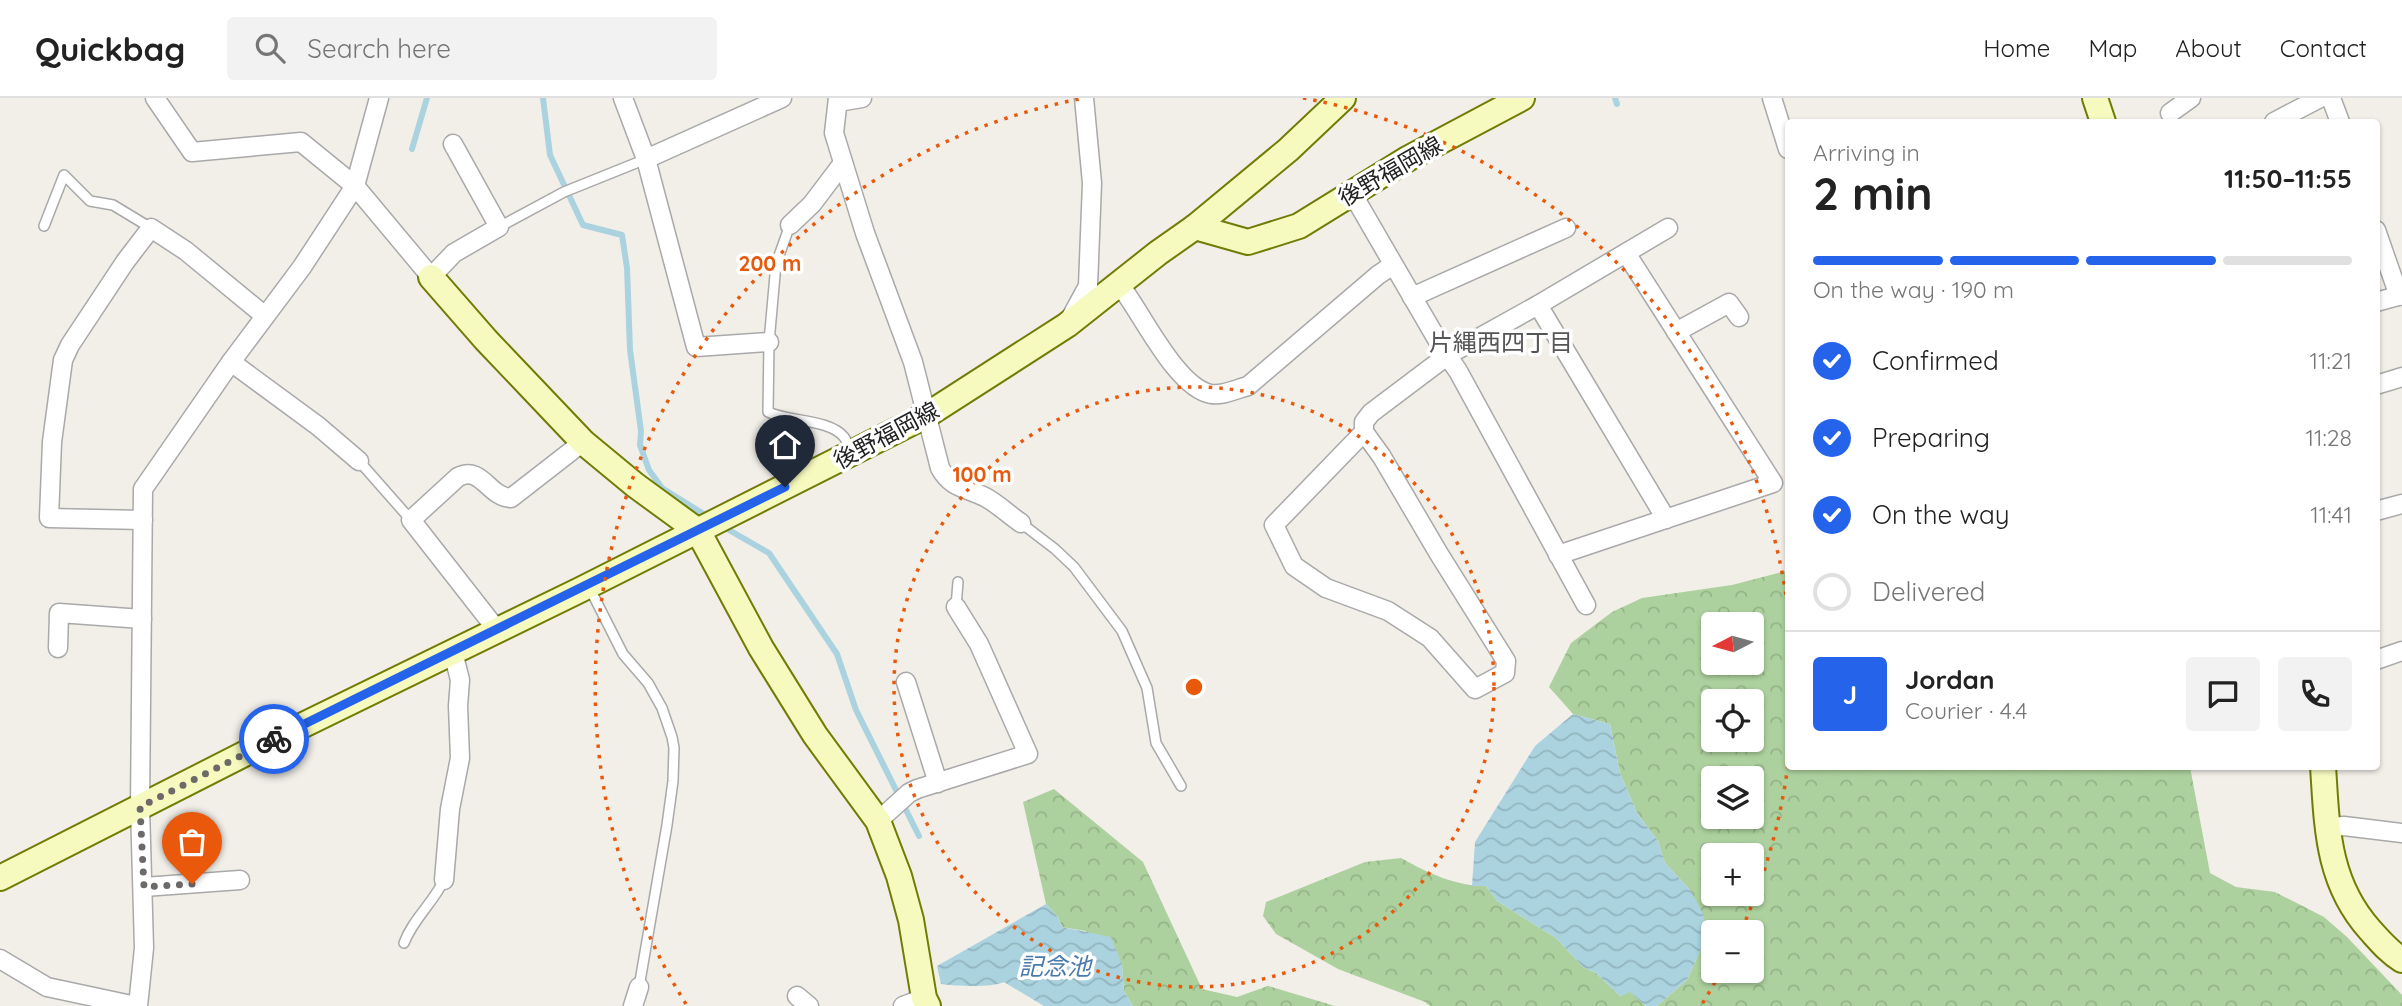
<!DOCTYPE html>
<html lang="en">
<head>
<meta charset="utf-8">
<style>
	body { margin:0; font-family:Quicksand,"Noto Sans JP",sans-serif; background:#f2f2f2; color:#222; height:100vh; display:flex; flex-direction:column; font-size:26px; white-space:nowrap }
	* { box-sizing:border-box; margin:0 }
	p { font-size:23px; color:#767676 }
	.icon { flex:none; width:38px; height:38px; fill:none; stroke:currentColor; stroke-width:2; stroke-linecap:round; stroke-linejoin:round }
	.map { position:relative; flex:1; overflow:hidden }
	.sheet { position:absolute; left:1785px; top:21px; width:595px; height:651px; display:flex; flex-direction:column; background:#fff; border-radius:7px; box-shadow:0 2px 5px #0004 }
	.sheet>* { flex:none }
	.needle { width:46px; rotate:264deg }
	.fabs { position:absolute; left:1701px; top:514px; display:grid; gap:14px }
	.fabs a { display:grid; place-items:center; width:63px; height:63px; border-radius:7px; background:#fff; box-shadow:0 2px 5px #0004; font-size:35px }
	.pin { position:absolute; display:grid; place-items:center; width:60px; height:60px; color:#fff; margin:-72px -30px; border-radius:50% 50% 50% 0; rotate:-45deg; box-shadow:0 0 7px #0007 }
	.pin .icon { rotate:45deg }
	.courier { position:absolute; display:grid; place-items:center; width:70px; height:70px; margin:-35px; border:5px solid #2563eb; border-radius:50%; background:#fff; color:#222; box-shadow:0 2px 9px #0007 }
	.headline em { font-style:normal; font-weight:800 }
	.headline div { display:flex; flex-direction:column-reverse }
	.headline { display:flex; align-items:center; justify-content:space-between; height:119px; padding:0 28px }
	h1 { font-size:46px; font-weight:800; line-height:52px }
	.bar { display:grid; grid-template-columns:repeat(4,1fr); gap:10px 7px; align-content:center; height:84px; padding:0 28px }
	.bar i { height:9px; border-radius:5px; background:#e0e0e0 }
	.bar .on { background:#2563eb }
	.bar p { grid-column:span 4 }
	.line { display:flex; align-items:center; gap:18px; padding:0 28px; border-top:2px solid #e0e0e0 }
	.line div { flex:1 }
	.round { display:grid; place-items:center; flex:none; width:74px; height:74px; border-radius:7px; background:#f2f2f2 }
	ol { padding:0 28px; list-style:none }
	li { display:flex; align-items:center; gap:21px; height:77px }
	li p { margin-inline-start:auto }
	li .icon { padding:7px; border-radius:50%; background:#2563eb; color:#fff; stroke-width:4 }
	li:last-child { color:#767676 }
	li i { width:38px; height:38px; border:4px solid #e0e0e0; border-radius:50% }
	header { display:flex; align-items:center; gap:42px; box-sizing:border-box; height:98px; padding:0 35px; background:#fff; border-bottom:2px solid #e0e0e0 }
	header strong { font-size:33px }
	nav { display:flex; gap:38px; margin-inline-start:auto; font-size:24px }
	.search { width:490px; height:63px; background:#f2f2f2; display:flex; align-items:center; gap:18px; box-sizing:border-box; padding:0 24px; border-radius:7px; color:#767676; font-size:26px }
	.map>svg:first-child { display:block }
</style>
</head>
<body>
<header>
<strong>Quickbag</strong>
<div class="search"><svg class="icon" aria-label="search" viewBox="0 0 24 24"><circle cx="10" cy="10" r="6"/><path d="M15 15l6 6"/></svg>Search here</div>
<nav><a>Home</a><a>Map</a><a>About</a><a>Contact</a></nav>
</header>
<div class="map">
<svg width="2402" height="908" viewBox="0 0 2402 908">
	<defs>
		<pattern id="forest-crowns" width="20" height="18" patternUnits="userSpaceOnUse" patternTransform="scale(1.75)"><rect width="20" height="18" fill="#add19e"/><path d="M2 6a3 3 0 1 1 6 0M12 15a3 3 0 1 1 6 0" fill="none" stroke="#95b388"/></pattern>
		<pattern id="water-waves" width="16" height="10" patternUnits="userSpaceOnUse" patternTransform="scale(1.75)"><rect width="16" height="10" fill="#aad3df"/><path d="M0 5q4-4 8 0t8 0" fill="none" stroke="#92b5bf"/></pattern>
	</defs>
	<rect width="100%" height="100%" fill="#f2efe9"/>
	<!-- forest -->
	<g fill="url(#forest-crowns)" fill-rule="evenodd">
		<path d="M1788,468V668L2190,669L2210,775L2236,789L2275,794L2324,819L2347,839L2402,897V908H1657L1687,882L1705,842L1691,793L1665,765L1658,743L1637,715L1620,675L1610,626L1573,616L1549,589L1571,545L1612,514L1642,500L1732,487L1786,473ZM1713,527H1752V565H1713ZM1713,604H1752V642H1713ZM1713,681H1752V719H1713ZM1713,758H1752V796H1713ZM1713,835H1752V873H1713Z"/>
		<path d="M1054,691L1143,764L1202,891L1237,899L1268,888L1335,908H1133L1124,893L1122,867L1085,833L1062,829L1058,819L1046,806L1023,704Z"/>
		<path d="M1401,760C1428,775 1455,788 1486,788L1497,803L1556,840L1583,869L1596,875L1620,898L1630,893L1646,908H1430L1425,904L1338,871L1276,836L1263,818L1266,804L1365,764Z"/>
	</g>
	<!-- water -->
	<g fill="url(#water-waves)">
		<path d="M1573,616L1610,626L1620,675L1637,715L1658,743L1665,765L1691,793L1704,818L1705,842L1687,882L1657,908H1646L1630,894L1620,898L1596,875L1583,869L1556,840L1497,803L1486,788H1472L1475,744L1535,648Z"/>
		<path d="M1046,806L1058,819L1062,829L1111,839L1122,867L1124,893L1133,908H1044L1004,884C991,890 956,888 941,886L937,868Z"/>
	</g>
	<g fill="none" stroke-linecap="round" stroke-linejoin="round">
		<!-- stream -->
		<g stroke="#aad3df" stroke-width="6">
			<path d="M543,0L550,57L583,127L622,137L627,170L630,252L641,333L640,347L649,372L662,390L710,420"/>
			<path d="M1615,0L1617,6"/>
			<path d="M412,51L427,0"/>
			<path d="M722,428L769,455L837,556L856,612L919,738"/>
		</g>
		<!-- lane casing -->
		<g stroke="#a9a9a9" stroke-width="12">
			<g id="lane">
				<path d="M790,127L776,166L769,244L768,314C789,324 830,321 844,339C847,343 849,350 851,355"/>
				<path d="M44,128L64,77L90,103L113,107L151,130"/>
				<path d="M499,129L564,94L646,61"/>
				<path d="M359,363L411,422"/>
				<path d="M1021,425L1055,451L1074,469L1122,533L1147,590L1156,645L1181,688"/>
				<path d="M589,489L623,556L648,585L662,610L672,639L674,650L673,683L667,727L639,889"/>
				<path d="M956,509L958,484"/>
				<path d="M404,845C413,821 433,805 444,782"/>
			</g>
		</g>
		<!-- street casing -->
		<g stroke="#a9a9a9" stroke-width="21">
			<g id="street">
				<path d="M155,0L192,54L301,44L355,88L431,179L454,155L499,129L453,46"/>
				<path d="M623,0L646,61L782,0"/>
				<path d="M838,0L834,35L865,135L913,264L940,370C952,391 965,389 985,399C998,406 1009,417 1021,425"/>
				<path d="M1772,0L1788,51"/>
				<path d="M2331,0L2340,24"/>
				<path d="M838,4L862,0"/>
				<path d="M2170,15L2191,0"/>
				<path d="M2274,24L2320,0"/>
				<path d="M646,61L696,249L769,244"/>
				<path d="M1352,95L1442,250L1458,273L1586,507"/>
				<path d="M790,127L812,106L843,65"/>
				<path d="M2376,132L2399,198"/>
				<path d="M1119,186C1141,213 1176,290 1211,296C1222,298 1237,291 1248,288L1378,177L1393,167"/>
				<path d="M1412,199L1566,130"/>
				<path d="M2376,204L2402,197"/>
				<path d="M1538,207L1666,421"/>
				<path d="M1070,221L1088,188L1092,85L1084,0"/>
				<path d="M1676,234L1729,205L1739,219"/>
				<path d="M231,264L318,328L359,363"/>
				<path d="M2376,287L2402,279"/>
				<path d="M1364,334L1382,359L1439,456L1506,563L1505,575L1475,591L1430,540L1388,513L1326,490L1294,468L1274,427L1364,334V324L1371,315L1448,257L1538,207L1668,130"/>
				<path d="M2376,413L2402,406"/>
				<path d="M143,422L49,420L52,344L63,262L70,247L125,164L151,130L186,153L265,218"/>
				<path d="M1558,457L1773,385L1626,155"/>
				<path d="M497,532L411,422L458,379C482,367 488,399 511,400L583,344"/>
				<path d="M58,550L59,515L142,521"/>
				<path d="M2376,562L2402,553"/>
				<path d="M906,584L938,685"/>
				<path d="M878,723L909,695L917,691L1028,656L979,546L956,509"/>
				<path d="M2327,729L2344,728L2402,735"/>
				<path d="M444,782L450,711L460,660L458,608L460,582L453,554"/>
				<path d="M144,789L240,782"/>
				<path d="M0,861L47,889L136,908"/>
				<path d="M797,898L809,908"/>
				<path d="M138,908L144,850L140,709L143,391L231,264L302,169L355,88L379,0"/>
				<path d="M633,908L639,889"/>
				<path d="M903,908L924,900"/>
			</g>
		</g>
		<!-- secondary casing -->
		<g stroke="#707d05" stroke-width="28">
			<g id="secondary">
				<path d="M2095,0L2103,24"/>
				<path d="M1195,129L1248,144L1299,128L1409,60L1522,0"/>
				<path d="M431,179L486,242L583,344L635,387L698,433L761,550L815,637L878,723L899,778L911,822L924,900L928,908"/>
				<path d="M2323,668C2327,729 2327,784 2370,832C2380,843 2389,854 2402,862"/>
				<path d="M0,780L250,653L580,492L927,317L1067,227L1158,155L1195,129L1288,52L1343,0"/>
			</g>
		</g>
		<!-- lane -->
		<use href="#lane" stroke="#fff" stroke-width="9"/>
		<!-- street -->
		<use href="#street" stroke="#fff" stroke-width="18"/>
		<!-- secondary -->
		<use href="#secondary" stroke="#f7fabf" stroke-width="24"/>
	</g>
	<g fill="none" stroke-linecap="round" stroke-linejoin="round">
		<!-- done -->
		<path stroke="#6b6a68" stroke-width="7" stroke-dasharray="0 12.6" d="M192,786L144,789L140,709L274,641"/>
		<!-- route -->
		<path stroke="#2563eb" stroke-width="9" d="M274,641L785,389"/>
	</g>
	<!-- distance rings -->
	<g fill="none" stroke="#e8590c" stroke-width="3.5" stroke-dasharray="3.5 7">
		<circle cx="1194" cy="589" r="300"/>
		<path d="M1788 667A599 599 0 0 1 1741 833M1720 875A599 599 0 0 1 1702 906M686 906A599 599 0 0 1 1085 0M1303 0A599 599 0 0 1 1788 511"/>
	</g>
	<g text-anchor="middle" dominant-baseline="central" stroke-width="7" stroke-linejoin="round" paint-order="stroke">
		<!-- street labels -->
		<g font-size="23" fill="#222" stroke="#fff">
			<text transform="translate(1390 73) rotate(-30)">後野福岡線</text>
			<text transform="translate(886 337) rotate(-28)">後野福岡線</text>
		</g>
		<!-- neighbourhood labels -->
		<g font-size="24" fill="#555" stroke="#fff">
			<text x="1501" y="244">片縄西四丁目</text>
		</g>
		<!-- water labels -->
		<g font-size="24" font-style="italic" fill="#4a7aab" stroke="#fff">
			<text x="1055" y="868">記念池</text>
		</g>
	</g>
	<circle cx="1194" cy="589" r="10" fill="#e8590c" stroke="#fff" stroke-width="3.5"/>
	<g font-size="21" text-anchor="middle" font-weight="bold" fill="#e8590c" stroke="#fff" stroke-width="7" stroke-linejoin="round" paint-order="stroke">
		<text x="770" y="173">200 m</text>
		<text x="982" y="384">100 m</text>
	</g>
</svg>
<div class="fabs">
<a><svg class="needle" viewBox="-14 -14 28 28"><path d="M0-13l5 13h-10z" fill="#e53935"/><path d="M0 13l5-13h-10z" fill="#767676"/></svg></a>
<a><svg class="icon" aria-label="locate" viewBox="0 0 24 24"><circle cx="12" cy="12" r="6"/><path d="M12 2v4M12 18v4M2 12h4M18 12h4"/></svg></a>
<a><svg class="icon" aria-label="layers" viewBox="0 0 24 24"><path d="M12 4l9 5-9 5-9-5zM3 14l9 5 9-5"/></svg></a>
<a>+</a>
<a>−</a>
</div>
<div class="pin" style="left:192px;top:786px;background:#ea580c"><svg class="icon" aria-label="bag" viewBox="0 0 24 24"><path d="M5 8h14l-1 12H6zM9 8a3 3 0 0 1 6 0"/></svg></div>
<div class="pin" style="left:785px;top:389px;background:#1f2937"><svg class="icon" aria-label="home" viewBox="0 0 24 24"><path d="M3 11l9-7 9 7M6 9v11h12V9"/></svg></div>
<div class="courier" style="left:274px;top:641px"><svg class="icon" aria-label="bike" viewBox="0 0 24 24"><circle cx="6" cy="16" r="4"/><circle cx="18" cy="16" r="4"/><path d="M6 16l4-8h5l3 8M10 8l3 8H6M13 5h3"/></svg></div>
<section class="sheet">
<div class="headline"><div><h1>2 min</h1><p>Arriving in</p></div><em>11:50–11:55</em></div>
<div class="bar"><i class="on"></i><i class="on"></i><i class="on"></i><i></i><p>On the way · 190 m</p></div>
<ol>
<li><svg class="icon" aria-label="check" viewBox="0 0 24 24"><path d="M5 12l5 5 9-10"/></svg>Confirmed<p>11:21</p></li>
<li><svg class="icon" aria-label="check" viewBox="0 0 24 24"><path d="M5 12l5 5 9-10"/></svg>Preparing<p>11:28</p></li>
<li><svg class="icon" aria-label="check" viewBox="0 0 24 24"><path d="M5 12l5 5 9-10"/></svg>On the way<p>11:41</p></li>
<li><i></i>Delivered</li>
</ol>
<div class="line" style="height:126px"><b class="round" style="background:#2563eb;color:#fff">J</b><div><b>Jordan</b><p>Courier · 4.4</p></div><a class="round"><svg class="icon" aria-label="chat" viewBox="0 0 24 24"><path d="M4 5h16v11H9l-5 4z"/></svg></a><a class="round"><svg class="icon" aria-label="phone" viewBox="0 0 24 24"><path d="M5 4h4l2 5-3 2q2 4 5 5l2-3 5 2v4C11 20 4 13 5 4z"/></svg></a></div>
</section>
</div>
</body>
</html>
